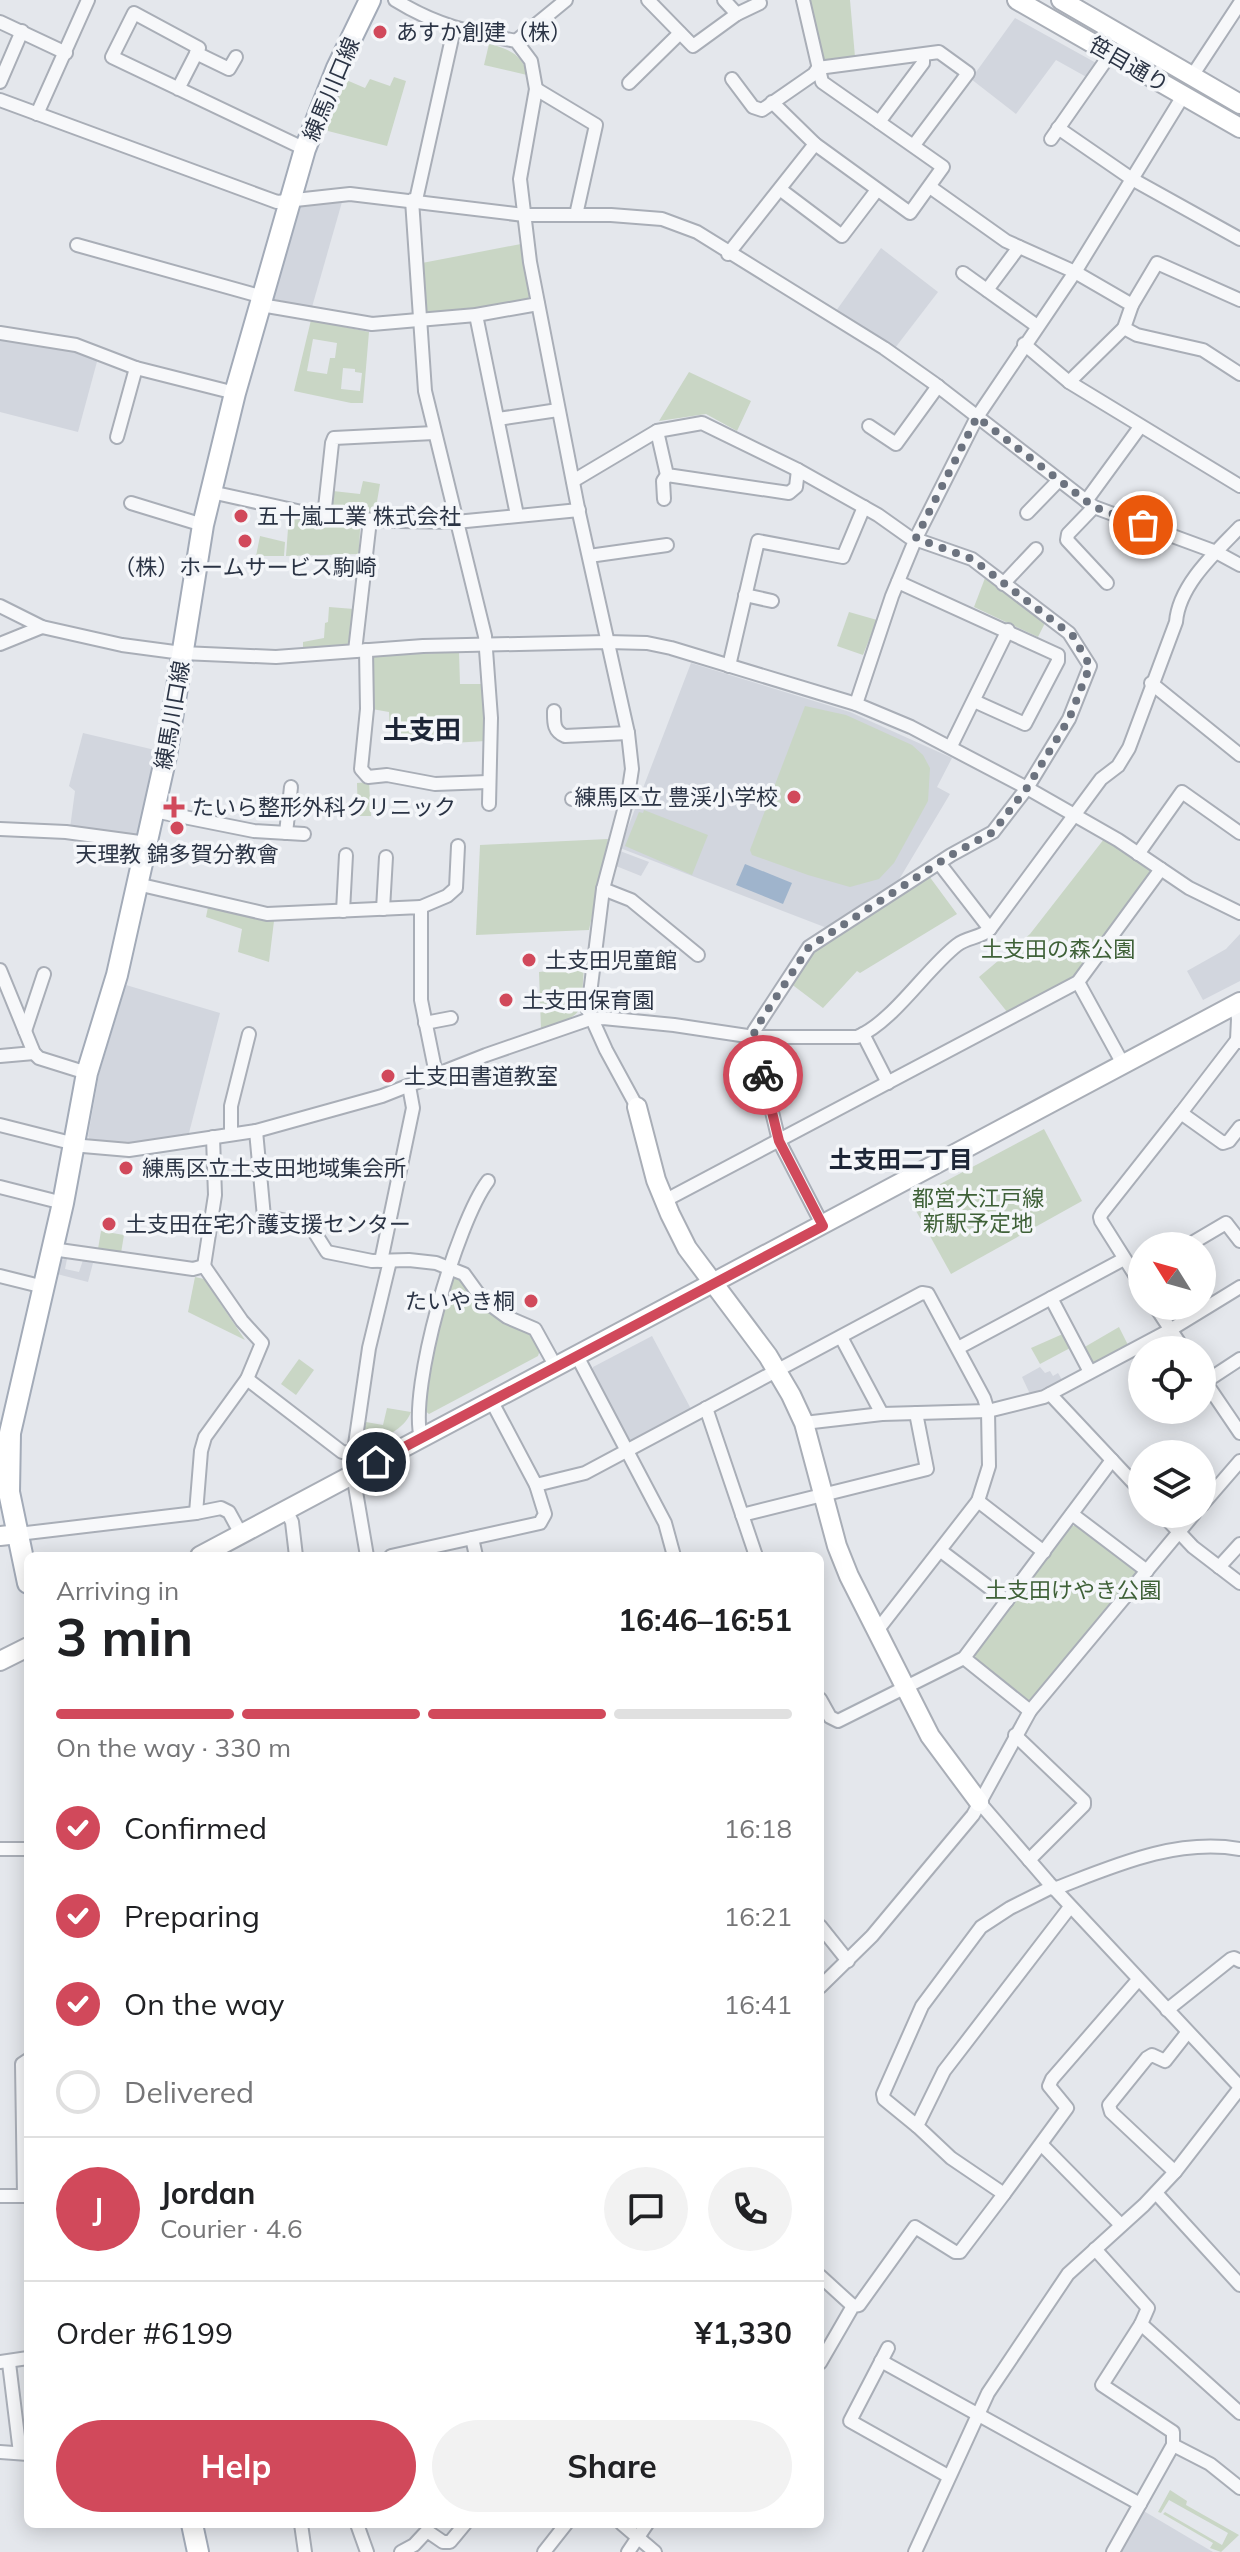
<!DOCTYPE html>
<html lang="en">
<head>
<meta charset="utf-8">
<style>
	body { margin:0; font-family:Mulish,"Noto Sans JP",sans-serif; background:#f2f2f2; color:#202124; height:100vh; display:flex; flex-direction:column; font-size:30px; white-space:nowrap }
	* { box-sizing:border-box; margin:0 }
	p { font-size:26px; color:#757577 }
	.icon { flex:none; width:44px; height:44px; fill:none; stroke:currentColor; stroke-width:2; stroke-linecap:round; stroke-linejoin:round }
	.map { position:relative; flex:1; overflow:hidden }
	.sheet { position:absolute; left:24px; top:1552px; width:800px; height:976px; display:flex; flex-direction:column; background:#fff; border-radius:12px; box-shadow:0 4px 20px #0003 }
	.sheet>* { flex:none }
	.needle { width:52px; rotate:307deg }
	.fabs { position:absolute; left:1128px; top:1232px; display:grid; gap:16px }
	.fabs a { display:grid; place-items:center; width:88px; height:88px; border-radius:50%; background:#fff; box-shadow:0 4px 20px #0003; font-size:40px }
	.pin { position:absolute; display:grid; place-items:center; width:68px; height:68px; color:#fff; margin:-34px; border:4px solid #fff; border-radius:50%; box-shadow:0 2px 8px #0007 }
	.courier { position:absolute; display:grid; place-items:center; width:80px; height:80px; margin:-40px; border:6px solid #d1495b; border-radius:50%; background:#fff; color:#222; box-shadow:0 2px 10px #0007 }
	.overview em { font-style:normal; font-weight:700 }
	.overview div { display:flex; flex-direction:column-reverse }
	.overview { display:flex; align-items:center; justify-content:space-between; height:136px; padding:0 32px }
	h1 { font-size:52px; font-weight:700; line-height:60px }
	.bar { display:grid; grid-template-columns:repeat(4,1fr); gap:12px 8px; align-content:center; height:96px; padding:0 32px }
	.bar i { height:10px; border-radius:6px; background:#e0e0e0 }
	.bar .on { background:#d1495b }
	.bar p { grid-column:span 4 }
	.line { display:flex; align-items:center; gap:20px; padding:0 32px; border-top:2px solid #e0e0e0 }
	.line div { flex:1 }
	.round { display:grid; place-items:center; flex:none; width:84px; height:84px; border-radius:42px; background:#f2f2f2 }
	ol { padding:0 32px; list-style:none }
	li { display:flex; align-items:center; gap:24px; height:88px }
	li p { margin-inline-start:auto }
	li .icon { padding:8px; border-radius:50%; background:#d1495b; color:#fff; stroke-width:4 }
	li:last-child { color:#757577 }
	li i { width:44px; height:44px; border:4px solid #e0e0e0; border-radius:50% }
	.button { display:flex; gap:16px; margin-top:auto; padding:16px 32px }
	.button a { flex:1; height:92px; border-radius:48px; background:#d1495b; color:#fff; font-size:32px; font-weight:700; line-height:92px; text-align:center }
	.button a+a { background:#f2f2f2; color:#202124 }
	.map>svg:first-child { display:block }
</style>
</head>
<body>
<div class="map">
<svg width="1240" height="2552" viewBox="0 0 1240 2552">
	<rect width="100%" height="100%" fill="#e4e7ec"/>
	<!-- built -->
	<g fill="#d2d6de">
		<path d="M1015,18L1098,64L1090,79L1056,60L1016,114L971,79Z"/>
		<path d="M342,202L312,307L273,299L300,207Z"/>
		<path d="M881,248L938,292L895,348L836,311Z"/>
		<path d="M0,337L74,351L98,358L78,432L0,412Z"/>
		<path d="M691,663L850,712L952,758L937,787L950,794L894,888L827,928L620,848Z"/>
		<path d="M83,733L155,750L138,833L133,836L70,828L75,791L69,786Z"/>
		<path d="M620,851L649,862L641,876L616,866Z"/>
		<path d="M1240,934V981L1203,1000L1187,971L1226,949Z"/>
		<path d="M126,985L220,1013L189,1133L129,1145L91,1143L88,1136L99,1074Z"/>
		<path d="M64,1259H67L65,1269L79,1272L83,1260L93,1263L88,1282L57,1274L59,1262Z"/>
		<path d="M652,1336L691,1409L632,1441L626,1438L591,1375L593,1367Z"/>
		<path d="M1040,1367L1045,1373L1050,1371L1053,1376L1058,1373L1062,1380L1030,1394L1022,1377Z"/>
		<path d="M1142,2510L1213,2552H1118Z"/>
	</g>
	<!-- green -->
	<g fill="#c9d6c5" fill-rule="evenodd">
		<path d="M807,0H850L855,57L825,62L820,60Z"/>
		<path d="M489,44C507,48 524,55 527,75L484,65Z"/>
		<path d="M394,77L406,81L387,146L324,130L344,79L365,88L370,79L390,86Z"/>
		<path d="M521,244L530,295L525,303L431,315L425,310L422,263Z"/>
		<path d="M311,320L369,332L363,403H351L294,391ZM313,339L337,343L335,358H330L327,374L307,371ZM343,368L355,369V372L362,373L360,391L341,389Z"/>
		<path d="M689,372L751,401L737,431L706,414L659,421Z"/>
		<path d="M363,481L380,484L375,513L336,512L331,505L333,491L360,494Z"/>
		<path d="M289,515L308,520L311,523L356,526L360,529L359,554L286,556Z"/>
		<path d="M260,536L285,542L284,556H256Z"/>
		<path d="M985,578L1045,623L1038,637L974,607Z"/>
		<path d="M329,607L354,609L350,640L346,646L303,648V642L324,638L325,623L328,622Z"/>
		<path d="M849,612L877,620L863,655L837,646Z"/>
		<path d="M459,652L460,684H483L486,741L452,743L420,736H390L389,712L372,709L371,662L375,656Z"/>
		<path d="M805,706L846,715L912,745L923,755L930,768L928,801L894,863L879,879L850,887L808,875L752,855L750,850Z"/>
		<path d="M369,782L371,816H358L357,783Z"/>
		<path d="M644,810L708,835L692,875L625,846L639,812L643,813Z"/>
		<path d="M608,839L589,930L476,935L480,845Z"/>
		<path d="M1104,839L1149,870L1151,878L1077,977L1008,1013L979,977L1030,934Z"/>
		<path d="M929,876L957,914L860,973L857,971L823,1008L790,983L814,948Z"/>
		<path d="M208,907L274,921L269,962L238,952L242,929L206,917Z"/>
		<path d="M584,967C580,1016 588,1013 541,1029L539,972Z"/>
		<path d="M1044,1129L1082,1201L951,1274L910,1200Z"/>
		<path d="M101,1231L124,1235L121,1253L98,1249Z"/>
		<path d="M456,1275C471,1283 478,1302 491,1313C513,1331 524,1320 540,1350L538,1356L429,1414L423,1409L429,1362L449,1279Z"/>
		<path d="M195,1277L204,1279L245,1340L188,1312Z"/>
		<path d="M1119,1327L1128,1345L1091,1364L1083,1348Z"/>
		<path d="M1065,1333L1072,1347L1040,1364L1031,1348Z"/>
		<path d="M299,1359L314,1370L296,1395L281,1384Z"/>
		<path d="M387,1408L411,1412C404,1430 385,1436 368,1445L362,1440L366,1422L383,1425Z"/>
		<path d="M1072,1526H1078L1134,1568L1136,1575L1033,1699L1028,1700L976,1661L975,1654Z"/>
		<path d="M1170,2490L1187,2501L1186,2505L1239,2535L1221,2552L1210,2548L1213,2543L1163,2514L1165,2512L1222,2545L1228,2533L1169,2500L1161,2513L1158,2512Z"/>
	</g>
	<!-- water -->
	<path fill="#9fb4cc" d="M745,864L792,883L783,904L736,885Z"/>
	<g fill="none" stroke-linecap="round" stroke-linejoin="round">
		<!-- street casing -->
		<g stroke="#a9aeb7" stroke-width="16">
			<g id="street">
				<path d="M395,0C437,26 468,32 516,41L531,61L536,89L520,179L530,262L579,513L628,733L632,769L628,795L603,889L588,1010L606,1050L637,1107"/>
				<path d="M648,0L693,46L737,14L760,3"/>
				<path d="M724,0L737,14"/>
				<path d="M0,22L66,53"/>
				<path d="M516,41L566,0"/>
				<path d="M196,53L229,69L236,57"/>
				<path d="M1192,76L1240,3"/>
				<path d="M732,79L753,107L762,110L814,74L818,68L939,52L968,73L914,145"/>
				<path d="M0,82L22,31"/>
				<path d="M629,83L680,33"/>
				<path d="M178,89L199,48L134,13L112,57L305,149"/>
				<path d="M536,89L596,125L576,215"/>
				<path d="M0,100L277,202L350,194L524,215H611L662,219L697,232L884,348L935,384L1094,507L1216,552L1240,565"/>
				<path d="M772,102L815,144L910,213L943,167L822,82L803,0"/>
				<path d="M37,114L88,0"/>
				<path d="M879,122L923,63V55"/>
				<path d="M1058,128L1132,179L1240,239"/>
				<path d="M1051,139L1111,53"/>
				<path d="M930,187L1006,241L1075,272L1132,305L1124,328L1137,335L1203,350L1240,374"/>
				<path d="M781,190L842,236L877,190"/>
				<path d="M412,200L425,391L485,636L491,718L489,804"/>
				<path d="M416,200L454,29"/>
				<path d="M77,245L263,297"/>
				<path d="M728,254L815,144"/>
				<path d="M963,273L1037,326"/>
				<path d="M987,290L1019,247"/>
				<path d="M261,305L372,324L476,315L538,304"/>
				<path d="M1132,305L1157,263L1240,300"/>
				<path d="M476,315L517,515"/>
				<path d="M0,333L76,345L136,368L235,393"/>
				<path d="M1024,344L1069,382L1240,486"/>
				<path d="M1069,382L1124,328"/>
				<path d="M498,419L558,410"/>
				<path d="M869,426L896,444L938,386"/>
				<path d="M657,431L667,475L789,493L796,487L798,470"/>
				<path d="M117,437L136,368"/>
				<path d="M573,481L657,431L702,423L798,470L878,515L909,537L972,559L1069,633L1090,666L1069,719L1027,788L993,832L951,855L809,947L754,1031V1037L779,1141L823,1226"/>
				<path d="M211,492L324,517L398,521L456,522L579,510"/>
				<path d="M664,499L663,481L667,475"/>
				<path d="M1086,501L1140,427"/>
				<path d="M131,503L203,525"/>
				<path d="M1094,507L1068,534L1067,540L1107,583"/>
				<path d="M1027,513L1059,480"/>
				<path d="M324,517L332,443L334,438L434,433"/>
				<path d="M589,556L667,545"/>
				<path d="M898,582L1058,655V661L1025,724L974,701"/>
				<path d="M1003,584L1036,549"/>
				<path d="M745,595L772,601"/>
				<path d="M0,606L42,627L122,645L182,653L276,657L423,646L607,642L647,643L671,648L856,704L911,727L1027,788L1118,840L1189,888L1240,913"/>
				<path d="M0,644L42,627"/>
				<path d="M366,650L367,709L361,769L368,777L387,775L435,784L488,782"/>
				<path d="M355,651L370,520"/>
				<path d="M729,666L758,541L843,557L864,507"/>
				<path d="M1151,683L1240,755"/>
				<path d="M856,704L892,596L916,538L977,417L1075,272L1183,96"/>
				<path d="M554,711C554,722 553,731 565,736L628,733"/>
				<path d="M951,746L1008,630"/>
				<path d="M572,799L628,795"/>
				<path d="M154,811L254,831L304,834"/>
				<path d="M0,829L66,832L147,843"/>
				<path d="M286,833L291,787"/>
				<path d="M1138,854L1182,792L1240,833"/>
				<path d="M939,863L990,929"/>
				<path d="M137,884L267,914L421,907V1000L436,1074"/>
				<path d="M603,889L631,900L698,955"/>
				<path d="M421,907L447,896L456,888L458,846"/>
				<path d="M383,909L386,857"/>
				<path d="M343,911L346,855"/>
				<path d="M0,970L34,1053L39,1058L87,1073"/>
				<path d="M1078,982L1123,1064"/>
				<path d="M1236,1004L1238,1019L1237,1040L1240,1042"/>
				<path d="M425,1023L451,1018"/>
				<path d="M25,1031L44,974"/>
				<path d="M863,1034L888,1083"/>
				<path d="M0,1056L34,1053"/>
				<path d="M1181,1113L1237,1040"/>
				<path d="M0,1125L83,1146L129,1150L256,1131L382,1096L486,1055L590,1019L603,1018L674,1025L754,1037H857C893,1022 926,969 957,945C967,937 981,938 990,929L1101,779L1118,766L1129,748L1176,622C1179,585 1215,553 1240,527"/>
				<path d="M256,1131L264,1217L310,1225L327,1252L372,1261L409,1260L436,1263L464,1274L477,1292L492,1306L507,1317L535,1329L556,1367"/>
				<path d="M231,1134V1106L249,1034"/>
				<path d="M0,1187L63,1203"/>
				<path d="M664,1201L1078,982L1161,869"/>
				<path d="M1187,1246L1226,1223L1240,1241"/>
				<path d="M52,1249L193,1269L204,1266L242,1321L262,1343L247,1379L205,1437L201,1451L196,1513"/>
				<path d="M381,1261L413,1108L409,1086"/>
				<path d="M204,1266L215,1195L213,1137"/>
				<path d="M0,1276L44,1287"/>
				<path d="M1142,1286L1101,1221L1100,1217L1102,1213L1181,1113L1223,1143L1229,1141L1240,1127"/>
				<path d="M1051,1298L1090,1372"/>
				<path d="M1155,1306L1184,1350"/>
				<path d="M841,1337L882,1414"/>
				<path d="M958,1348L1124,1259"/>
				<path d="M577,1356L665,1523L674,1556"/>
				<path d="M1202,1377L1240,1433"/>
				<path d="M247,1379L342,1452L354,1453"/>
				<path d="M1205,1382L1240,1359"/>
				<path d="M1050,1394L1142,1492"/>
				<path d="M706,1408L756,1556"/>
				<path d="M804,1423L882,1414L988,1411L1044,1397L1170,1330L1240,1287"/>
				<path d="M421,1438C408,1389 457,1222 488,1181"/>
				<path d="M536,1485L585,1473L922,1293L928,1294L984,1398L988,1411L989,1466L978,1501L876,1632"/>
				<path d="M978,1501L1044,1552"/>
				<path d="M1202,1505L1240,1461"/>
				<path d="M286,1510L292,1522L296,1556"/>
				<path d="M1072,1514L1147,1571"/>
				<path d="M1162,1514L1193,1547L1240,1583"/>
				<path d="M742,1515L927,1469L916,1413"/>
				<path d="M18,1534L196,1513L221,1508L229,1512L241,1534"/>
				<path d="M472,1538L476,1556"/>
				<path d="M941,1551L1007,1601"/>
				<path d="M367,1556L353,1474V1458L369,1348L390,1261"/>
				<path d="M391,1556L540,1523L545,1514L536,1485L492,1402"/>
				<path d="M1219,1567L1240,1544"/>
				<path d="M964,1658L1030,1711"/>
				<path d="M820,1699L830,1717L838,1721L964,1658L1112,1460"/>
				<path d="M1015,1735L1084,1801V1805L1029,1860"/>
				<path d="M979,1802L1049,1883L1240,2087"/>
				<path d="M0,1849H28"/>
				<path d="M1054,1889C1114,1866 1175,1838 1240,1849"/>
				<path d="M820,1926L848,1961"/>
				<path d="M820,1987L872,1936L973,1815L1030,1711L1194,1514"/>
				<path d="M1167,2010L1231,1959L1234,1958L1240,1961"/>
				<path d="M917,2126L884,2099L883,2094L922,2006L981,1927L1010,1908L1052,1887"/>
				<path d="M1042,2145L1121,2225"/>
				<path d="M1175,2172L1111,2112L1109,2105L1147,2058L1152,2055L1165,2061L1187,2033"/>
				<path d="M1156,2193L1240,2285"/>
				<path d="M1004,2194L1067,2108L1049,2086L1052,2079L1138,1980"/>
				<path d="M0,2196H28"/>
				<path d="M24,2196L22,2064L28,2060"/>
				<path d="M1095,2249L1148,2308L1141,2324L1240,2413"/>
				<path d="M820,2276L853,2306"/>
				<path d="M1141,2324L1102,2385L1173,2432V2445"/>
				<path d="M888,2348L850,2421L948,2476"/>
				<path d="M881,2361L1140,2504"/>
				<path d="M0,2362L28,2358"/>
				<path d="M9,2363L20,2453"/>
				<path d="M820,2363L853,2306L859,2305L915,2227L955,2252H960L1004,2194L951,2158L917,2126L944,2071L1070,1907"/>
				<path d="M0,2452L28,2454"/>
				<path d="M301,2524L305,2552"/>
				<path d="M357,2524L367,2552"/>
				<path d="M622,2524L655,2552"/>
				<path d="M401,2552L414,2545L427,2531L443,2542H450L465,2524"/>
				<path d="M544,2552L566,2524"/>
				<path d="M628,2552L647,2524"/>
				<path d="M915,2552L988,2393L1068,2274L1144,2205L1175,2172L1240,2088"/>
				<path d="M1113,2552L1173,2445L1210,2464L1240,2488"/>
			</g>
		</g>
		<!-- secondary casing -->
		<g stroke="#a9aeb7" stroke-width="22">
			<g id="secondary">
				<path d="M1017,0L1240,128"/>
				<path d="M1061,0L1240,104"/>
				<path d="M637,1107L656,1180L670,1214L687,1248L768,1356L791,1395L804,1423L837,1546L849,1576L930,1736L979,1802"/>
				<path d="M0,1536L18,1534"/>
				<path d="M200,1556L1240,1002"/>
				<path d="M0,1661L28,1647"/>
			</g>
		</g>
		<!-- primary casing -->
		<g stroke="#a3abb8" stroke-width="24">
			<g id="primary">
				<path d="M28,1583L9,1492L10,1433L63,1203L87,1073L117,975L166,756L203,525L235,393L305,149L337,68L370,0"/>
				<path d="M192,2524L198,2552"/>
			</g>
		</g>
		<!-- street -->
		<use href="#street" stroke="#f7f8fa" stroke-width="12"/>
		<!-- secondary -->
		<use href="#secondary" stroke="#fff" stroke-width="18"/>
		<!-- primary -->
		<use href="#primary" stroke="#fff" stroke-width="20"/>
	</g>
	<g fill="none" stroke-linecap="round" stroke-linejoin="round">
		<!-- done -->
		<path stroke="#6c737f" stroke-width="8" stroke-dasharray="0 14.4" d="M763,1075L754,1031L809,947L951,855L993,832L1027,788L1069,719L1090,666L1073,636L972,559L916,538L977,417L1094,507L1143,525"/>
		<!-- route -->
		<path stroke="#d1495b" stroke-width="10" d="M376,1462L823,1226L779,1141L763,1075"/>
	</g>
	<!-- markers -->
	<g fill="#d1495b" stroke="#f4f6f9" stroke-width="3">
		<circle cx="380" cy="32" r="8"/>
		<circle cx="241" cy="516" r="8"/>
		<circle cx="245" cy="541" r="8"/>
		<circle cx="794" cy="797" r="8"/>
		<path d="M170 795h8v8h8v8h-8v8h-8v-8h-8v-8h8z"/>
		<circle cx="177" cy="828" r="8"/>
		<circle cx="529" cy="960" r="8"/>
		<circle cx="506" cy="1000" r="8"/>
		<circle cx="388" cy="1076" r="8"/>
		<circle cx="126" cy="1168" r="8"/>
		<circle cx="109" cy="1224" r="8"/>
		<circle cx="531" cy="1301" r="8"/>
	</g>
	<g text-anchor="middle" dominant-baseline="central" stroke-width="7" stroke-linejoin="round" paint-order="stroke">
		<!-- poi labels -->
		<g font-size="22" fill="#2b3445" stroke="#f4f6f9" text-anchor="start">
			<text x="396" y="32">あすか創建（株）</text>
			<text x="257" y="516">五十嵐工業 株式会社</text>
			<text x="245" y="567" text-anchor="middle">（株）ホームサービス駒崎</text>
			<text x="778" y="797" text-anchor="end">練馬区立 豊渓小学校</text>
			<text x="192" y="807">たいら整形外科クリニック</text>
			<text x="177" y="854" text-anchor="middle">天理教 錦多賀分教會</text>
			<text x="545" y="960">土支田児童館</text>
			<text x="522" y="1000">土支田保育園</text>
			<text x="404" y="1076">土支田書道教室</text>
			<text x="142" y="1168">練馬区立土支田地域集会所</text>
			<text x="125" y="1224">土支田在宅介護支援センター</text>
			<text x="515" y="1301" text-anchor="end">たいやき桐</text>
		</g>
		<!-- street labels -->
		<g font-size="22" fill="#2b3445" stroke="#f4f6f9">
			<text transform="translate(1129 64) rotate(30)">笹目通り</text>
			<text transform="translate(331 89) rotate(-67)">練馬川口線</text>
			<text transform="translate(172 715) rotate(-80)">練馬川口線</text>
		</g>
		<!-- park labels -->
		<g font-size="22" fill="#3f6138" stroke="#f4f6f9">
			<text x="1058" y="949">土支田の森公園</text>
			<text x="978" y="1198">都営大江戸線<tspan x="978" dy="25">新駅予定地</tspan></text>
			<text x="1073" y="1590">土支田けやき公園</text>
		</g>
		<!-- neighbourhood labels -->
		<g font-size="24" font-weight="bold" fill="#1d2536" stroke="#f4f6f9">
			<text x="901" y="1159">土支田二丁目</text>
		</g>
		<!-- quarter labels -->
		<g font-size="26" font-weight="bold" fill="#1d2536" stroke="#f4f6f9">
			<text x="422" y="729">土支田</text>
		</g>
	</g>
</svg>
<div class="fabs">
<a><svg class="needle" viewBox="-14 -14 28 28"><path d="M0-13l5 13h-10z" fill="#e53935"/><path d="M0 13l5-13h-10z" fill="#757577"/></svg></a>
<a><svg class="icon" aria-label="locate" viewBox="0 0 24 24"><circle cx="12" cy="12" r="6"/><path d="M12 2v4M12 18v4M2 12h4M18 12h4"/></svg></a>
<a><svg class="icon" aria-label="layers" viewBox="0 0 24 24"><path d="M12 4l9 5-9 5-9-5zM3 14l9 5 9-5"/></svg></a>
</div>
<div class="pin" style="left:1143px;top:525px;background:#ea580c"><svg class="icon" aria-label="bag" viewBox="0 0 24 24"><path d="M5 8h14l-1 12H6zM9 8a3 3 0 0 1 6 0"/></svg></div>
<div class="pin" style="left:376px;top:1462px;background:#1f2937"><svg class="icon" aria-label="home" viewBox="0 0 24 24"><path d="M3 11l9-7 9 7M6 9v11h12V9"/></svg></div>
<div class="courier" style="left:763px;top:1075px"><svg class="icon" aria-label="bike" viewBox="0 0 24 24"><circle cx="6" cy="16" r="4"/><circle cx="18" cy="16" r="4"/><path d="M6 16l4-8h5l3 8M10 8l3 8H6M13 5h3"/></svg></div>
<section class="sheet">
<div class="overview"><div><h1>3 min</h1><p>Arriving in</p></div><em>16:46–16:51</em></div>
<div class="bar"><i class="on"></i><i class="on"></i><i class="on"></i><i></i><p>On the way · 330 m</p></div>
<ol>
<li><svg class="icon" aria-label="check" viewBox="0 0 24 24"><path d="M5 12l5 5 9-10"/></svg>Confirmed<p>16:18</p></li>
<li><svg class="icon" aria-label="check" viewBox="0 0 24 24"><path d="M5 12l5 5 9-10"/></svg>Preparing<p>16:21</p></li>
<li><svg class="icon" aria-label="check" viewBox="0 0 24 24"><path d="M5 12l5 5 9-10"/></svg>On the way<p>16:41</p></li>
<li><i></i>Delivered</li>
</ol>
<div class="line" style="height:144px"><b class="round" style="background:#d1495b;color:#fff">J</b><div><b>Jordan</b><p>Courier · 4.6</p></div><a class="round"><svg class="icon" aria-label="chat" viewBox="0 0 24 24"><path d="M4 5h16v11H9l-5 4z"/></svg></a><a class="round"><svg class="icon" aria-label="phone" viewBox="0 0 24 24"><path d="M5 4h4l2 5-3 2q2 4 5 5l2-3 5 2v4C11 20 4 13 5 4z"/></svg></a></div>
<div class="line" style="height:104px"><div>Order #6199</div><b>¥1,330</b></div>
<div class="button"><a>Help</a><a>Share</a></div>
</section>
</div>
</body>
</html>
